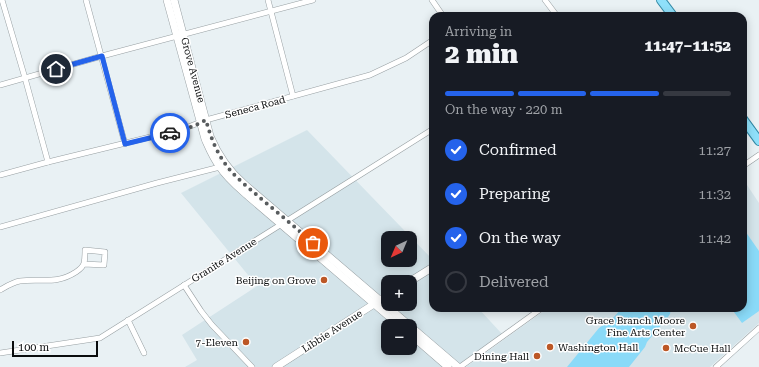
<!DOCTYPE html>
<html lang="en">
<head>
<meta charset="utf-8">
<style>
	body { margin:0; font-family:"Roboto Serif",serif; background:#20242c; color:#f1f3f6; height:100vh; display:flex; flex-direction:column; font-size:15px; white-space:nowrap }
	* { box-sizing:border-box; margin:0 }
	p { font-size:13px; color:#9ea1a6 }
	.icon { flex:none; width:22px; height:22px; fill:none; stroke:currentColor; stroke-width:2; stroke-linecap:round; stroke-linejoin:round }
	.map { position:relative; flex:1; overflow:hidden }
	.panel { position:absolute; left:429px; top:12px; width:318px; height:300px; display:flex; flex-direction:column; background:#171b24; border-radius:12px; box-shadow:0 2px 10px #0003 }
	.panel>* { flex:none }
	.needle { width:26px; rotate:224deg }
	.fabs { position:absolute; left:381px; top:231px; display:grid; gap:8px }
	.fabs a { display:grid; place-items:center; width:36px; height:36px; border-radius:8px; background:#171b24; box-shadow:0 2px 10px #0003; font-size:20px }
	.scale { position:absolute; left:12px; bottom:10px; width:86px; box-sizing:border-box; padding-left:4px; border:2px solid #0a0c0d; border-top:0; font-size:11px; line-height:14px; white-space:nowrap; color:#0a0c0d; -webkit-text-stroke:3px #fff; paint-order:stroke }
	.pin { position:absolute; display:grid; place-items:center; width:34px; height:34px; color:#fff; margin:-17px; border:2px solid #fff; border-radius:50%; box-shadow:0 1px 4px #0007 }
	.courier { position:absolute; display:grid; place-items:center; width:40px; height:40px; margin:-20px; border:3px solid #2563eb; border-radius:50%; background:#fff; color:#222; box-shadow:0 1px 5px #0007 }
	.overview em { font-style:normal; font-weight:800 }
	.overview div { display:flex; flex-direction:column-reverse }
	.overview { display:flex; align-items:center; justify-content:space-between; height:68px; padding:0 16px }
	h1 { font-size:26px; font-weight:800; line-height:30px }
	.bar { display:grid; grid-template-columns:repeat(4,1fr); gap:6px 4px; align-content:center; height:48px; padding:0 16px }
	.bar i { height:5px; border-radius:3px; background:#363941 }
	.bar .on { background:#2563eb }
	.bar p { grid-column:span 4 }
	ol { padding:0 16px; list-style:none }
	li { display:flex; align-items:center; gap:12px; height:44px }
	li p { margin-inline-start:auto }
	li .icon { padding:4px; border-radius:50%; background:#2563eb; color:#fff; stroke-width:4 }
	li:last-child { color:#9ea1a6 }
	li i { width:22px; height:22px; border:2px solid #363941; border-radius:50% }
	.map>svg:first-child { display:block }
</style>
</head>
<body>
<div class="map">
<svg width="759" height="367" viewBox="0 0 759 367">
	<rect width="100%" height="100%" fill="#e9f1f4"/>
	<!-- built -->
	<g fill="#d4e4ea" fill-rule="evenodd">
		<path d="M307,130L433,260V308H478L503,335L462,367H185L197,360L182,335L257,286L181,193ZM388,238H410V260H388ZM388,282H410V304H388ZM388,326H410V348H388Z"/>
		<path d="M743,179L759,203V323L710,367H466L548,308H743Z"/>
	</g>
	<!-- green -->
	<g fill="#8adaf8">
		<path d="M743,228L759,251V311L742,323L731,308H743Z"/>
		<path d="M622,308H671L670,314L668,317L647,342L645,347L629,367H567L599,328L613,318Z"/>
	</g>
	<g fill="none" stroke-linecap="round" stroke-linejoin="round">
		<!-- street casing -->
		<g stroke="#979fa2" stroke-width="6">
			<g id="street">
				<path d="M2,0L25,78L48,162"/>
				<path d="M86,0L125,144"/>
				<path d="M268,0L293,96"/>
				<path d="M432,0L443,16"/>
				<path d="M545,0L557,16"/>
				<path d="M0,85L102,56L313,0"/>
				<path d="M743,166L759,155"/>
				<path d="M0,175L48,162L183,129L206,120L370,75L406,58L433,40"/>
				<path d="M0,227L157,183L220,167"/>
				<path d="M184,285L201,311L212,325L252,367"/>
				<path d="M0,290C7,286 13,282 20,281C41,278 56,285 76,272C79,270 83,267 84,263C85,259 85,254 85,250L105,252L104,265L84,264"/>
				<path d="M128,320L144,353"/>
				<path d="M0,353L100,338L433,129"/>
				<path d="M460,367L542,308"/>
				<path d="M716,367L759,328"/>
			</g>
		</g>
		<!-- secondary casing -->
		<g stroke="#979fa2" stroke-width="8">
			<g id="secondary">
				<path d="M167,0L205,139C209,148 213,158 220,167C227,178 238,187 248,196L400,326"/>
				<path d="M174,0L210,136C218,155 228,170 244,184L458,367"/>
				<path d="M409,282L433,267"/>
				<path d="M410,334L448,367"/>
				<path d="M276,367L388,295"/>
			</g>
		</g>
		<!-- primary casing -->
		<g stroke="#3088a4" stroke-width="10">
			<g id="primary">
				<path d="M661,0L673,16"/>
				<path d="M743,119L759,141"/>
			</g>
		</g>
		<!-- street -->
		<use href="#street" stroke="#fff" stroke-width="5"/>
		<!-- secondary -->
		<use href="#secondary" stroke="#fff" stroke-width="7"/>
		<!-- primary -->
		<use href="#primary" stroke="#8fe0fa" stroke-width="8"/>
	</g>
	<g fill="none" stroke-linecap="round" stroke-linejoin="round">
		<!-- done -->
		<path stroke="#585c5e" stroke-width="4" stroke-dasharray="0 7.2" d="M170,133L194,126L206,120C210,135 215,149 224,162C233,176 247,186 259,197C277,212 295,227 313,243"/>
		<!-- route -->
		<path stroke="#2563eb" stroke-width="5" d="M56,69L102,56L125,144L170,133"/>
	</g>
	<!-- markers -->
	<g fill="#bc5726" stroke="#fff" stroke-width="1.5">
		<circle cx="324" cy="280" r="4"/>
		<circle cx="693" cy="326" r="4"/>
		<circle cx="246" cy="342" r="4"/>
		<circle cx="550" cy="347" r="4"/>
		<circle cx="666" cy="348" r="4"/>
		<circle cx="537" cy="356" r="4"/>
	</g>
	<g text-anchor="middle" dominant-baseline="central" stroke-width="3" stroke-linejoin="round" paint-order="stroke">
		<!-- street labels -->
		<g font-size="10" fill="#0a0c0d" stroke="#fff">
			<text transform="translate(193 70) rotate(75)">Grove Avenue</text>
			<text transform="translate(255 107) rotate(-15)">Seneca Road</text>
			<text transform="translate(224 260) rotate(-32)">Granite Avenue</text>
			<text transform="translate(332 331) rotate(-33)">Libbie Avenue</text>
		</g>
		<!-- poi labels -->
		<g font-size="10" fill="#0a0c0d" stroke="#fff" text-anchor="end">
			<text x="316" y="280">Beijing on Grove</text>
			<text x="685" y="320">Grace Branch Moore<tspan x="685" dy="12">Fine Arts Center</tspan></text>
			<text x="238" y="342">7-Eleven</text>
			<text x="558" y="347" text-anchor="start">Washington Hall</text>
			<text x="674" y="348" text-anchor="start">McCue Hall</text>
			<text x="529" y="356">Dining Hall</text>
		</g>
	</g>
</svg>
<div class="fabs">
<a><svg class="needle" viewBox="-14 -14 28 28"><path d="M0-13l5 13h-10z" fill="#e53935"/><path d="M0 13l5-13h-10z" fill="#9ea1a6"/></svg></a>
<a>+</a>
<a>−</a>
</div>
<div class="scale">100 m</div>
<div class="pin" style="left:313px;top:243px;background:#ea580c"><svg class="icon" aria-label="bag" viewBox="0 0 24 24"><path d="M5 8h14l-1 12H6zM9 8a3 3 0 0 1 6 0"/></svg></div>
<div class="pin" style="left:56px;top:69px;background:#1f2937"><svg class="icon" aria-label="home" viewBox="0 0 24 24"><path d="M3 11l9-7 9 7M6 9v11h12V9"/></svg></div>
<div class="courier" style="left:170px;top:133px"><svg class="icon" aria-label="car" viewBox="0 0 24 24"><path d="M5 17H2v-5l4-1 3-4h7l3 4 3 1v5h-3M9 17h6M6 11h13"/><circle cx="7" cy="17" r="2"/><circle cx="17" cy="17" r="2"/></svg></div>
<section class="panel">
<div class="overview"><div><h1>2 min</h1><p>Arriving in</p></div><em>11:47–11:52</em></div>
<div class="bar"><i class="on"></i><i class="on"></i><i class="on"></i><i></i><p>On the way · 220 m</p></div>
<ol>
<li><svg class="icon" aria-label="check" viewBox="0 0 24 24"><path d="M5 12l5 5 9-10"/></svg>Confirmed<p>11:27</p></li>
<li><svg class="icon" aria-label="check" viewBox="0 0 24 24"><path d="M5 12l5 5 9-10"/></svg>Preparing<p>11:32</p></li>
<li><svg class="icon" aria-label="check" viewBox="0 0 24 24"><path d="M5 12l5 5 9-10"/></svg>On the way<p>11:42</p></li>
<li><i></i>Delivered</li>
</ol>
</section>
</div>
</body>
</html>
